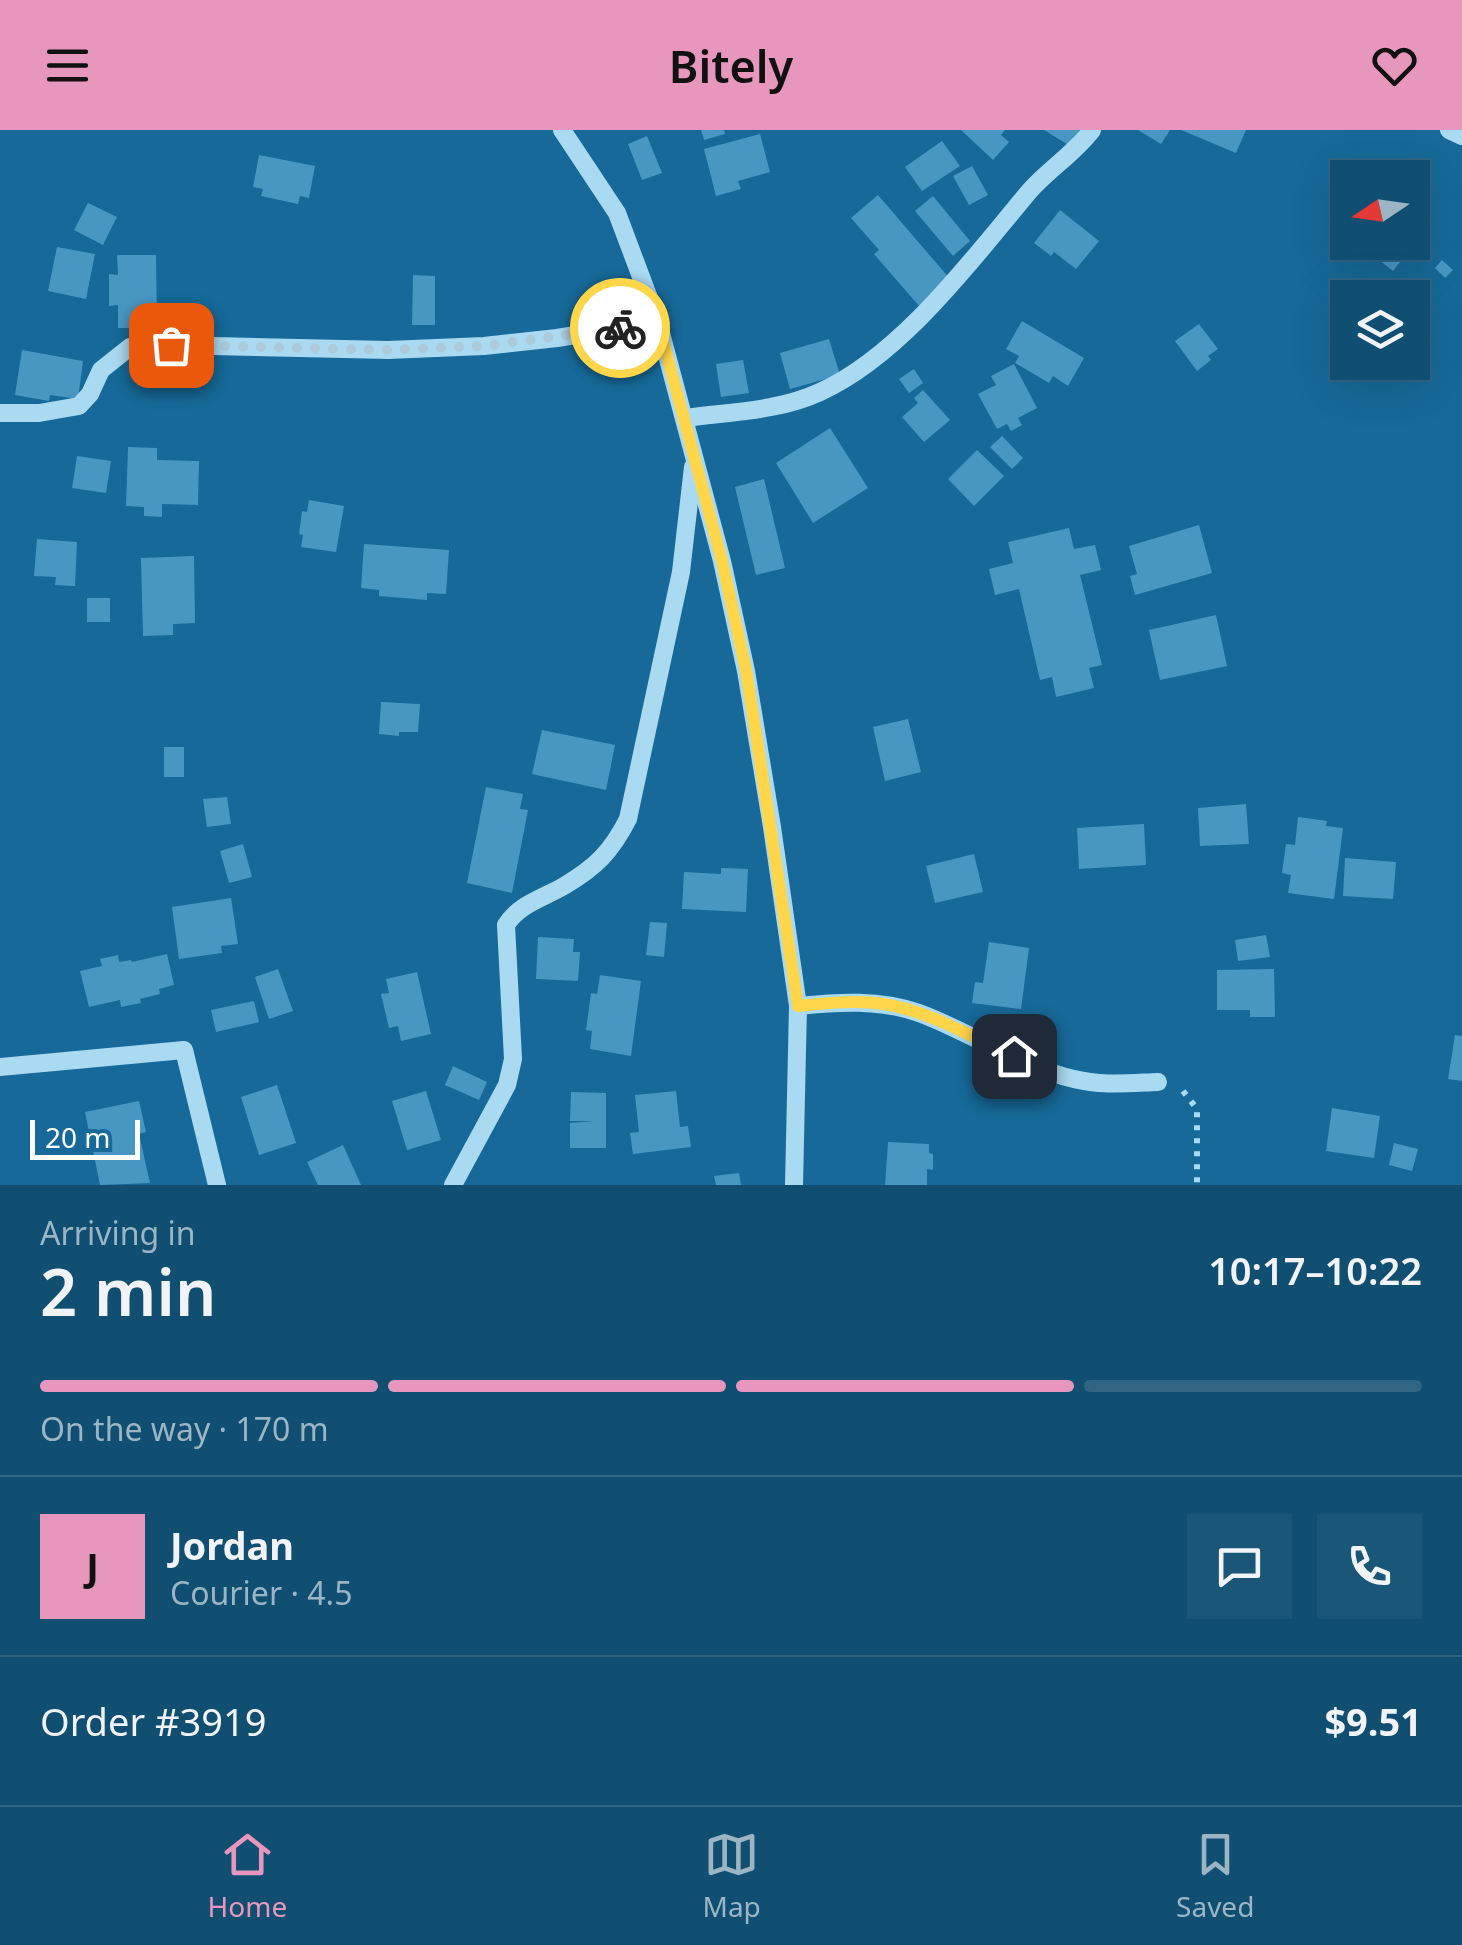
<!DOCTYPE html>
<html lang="en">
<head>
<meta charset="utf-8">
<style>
	body { margin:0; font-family:"Noto Sans",sans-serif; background:#195677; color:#f1f3f6; height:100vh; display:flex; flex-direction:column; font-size:38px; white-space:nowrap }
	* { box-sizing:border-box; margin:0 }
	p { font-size:32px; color:#9cb5c4 }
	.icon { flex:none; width:55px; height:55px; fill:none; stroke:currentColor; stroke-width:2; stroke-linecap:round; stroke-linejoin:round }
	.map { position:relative; height:1055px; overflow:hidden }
	.side { display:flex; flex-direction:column; background:#104f72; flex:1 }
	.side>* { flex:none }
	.needle { width:65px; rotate:257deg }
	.buttons { position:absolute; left:1330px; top:30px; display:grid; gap:20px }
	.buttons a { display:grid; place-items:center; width:100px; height:100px; border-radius:0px; background:#104f72; box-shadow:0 10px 40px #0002,0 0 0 2px #306684; font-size:50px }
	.scale { position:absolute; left:30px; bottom:25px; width:110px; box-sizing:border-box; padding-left:10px; border:5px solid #fff; border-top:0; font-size:28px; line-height:35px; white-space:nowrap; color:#fff; -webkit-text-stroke:8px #166998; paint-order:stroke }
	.pin { position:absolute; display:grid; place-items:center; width:85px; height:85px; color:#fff; margin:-42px; border-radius:20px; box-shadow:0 5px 15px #0006 }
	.courier { position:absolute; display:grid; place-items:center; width:100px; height:100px; margin:-50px; border:8px solid #ffd54a; border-radius:50%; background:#fff; color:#222; box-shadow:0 2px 12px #0007 }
	.head em { font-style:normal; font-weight:600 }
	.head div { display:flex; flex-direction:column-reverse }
	.head { display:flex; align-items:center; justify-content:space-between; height:170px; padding:0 40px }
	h1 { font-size:65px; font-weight:600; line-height:75px }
	.bar { display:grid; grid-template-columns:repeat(4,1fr); gap:15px 10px; align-content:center; height:120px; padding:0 40px }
	.bar i { height:12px; border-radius:8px; background:#306684 }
	.bar .current { background:#e797bd }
	.bar p { grid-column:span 4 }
	.line { display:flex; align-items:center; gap:25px; padding:0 40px; border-top:2px solid #306684 }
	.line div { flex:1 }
	.round { display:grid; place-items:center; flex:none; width:105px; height:105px; border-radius:0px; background:#195677 }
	header { display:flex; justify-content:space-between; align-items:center; height:130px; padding:0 40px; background:#e797bd; color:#111; font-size:45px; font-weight:600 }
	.tab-bar { display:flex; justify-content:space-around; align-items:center; height:140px; border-top:2px solid #306684; background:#104f72; font-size:28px; color:#9cb5c4 }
	.tab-bar a { display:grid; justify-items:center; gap:5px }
	.tab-bar .current { color:#e797bd }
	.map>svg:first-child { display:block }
</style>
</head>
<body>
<header><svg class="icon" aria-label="menu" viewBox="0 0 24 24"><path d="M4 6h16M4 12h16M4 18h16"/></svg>Bitely<svg class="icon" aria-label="heart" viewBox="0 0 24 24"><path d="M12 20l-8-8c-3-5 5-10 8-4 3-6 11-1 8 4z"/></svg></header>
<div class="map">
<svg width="1462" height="1055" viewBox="0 0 1462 1055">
	<rect width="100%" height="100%" fill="#166998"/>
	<!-- building -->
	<g fill="#4897c3">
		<path d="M701,0H724L725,4L704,10Z"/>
		<path d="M961,0H1005L1001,5L1009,12L993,30Z"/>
		<path d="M1044,0H1080L1070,16Z"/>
		<path d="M1138,0H1170L1161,14Z"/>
		<path d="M1181,0H1246L1236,23Z"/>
		<path d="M760,4L770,42L738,51L741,59L716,66L704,19Z"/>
		<path d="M647,6L662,43L642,50L628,14Z"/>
		<path d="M942,11L960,36L922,61L905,37Z"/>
		<path d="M259,25L315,36L309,68L300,66L298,74L261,66L263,59L253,57Z"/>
		<path d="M972,36L988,65L969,75L953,46Z"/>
		<path d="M878,65L950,149L919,176L874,124L879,120L851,88Z"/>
		<path d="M933,66L970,111L953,126L915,81Z"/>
		<path d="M88,73L117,87L103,115L74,100Z"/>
		<path d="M1060,80L1099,111L1076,139L1054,122L1051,126L1034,113Z"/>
		<path d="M1412,106L1417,110L1393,141L1374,126L1369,132L1348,116L1351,112H1412Z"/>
		<path d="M57,117L95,124L86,169L48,161Z"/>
		<path d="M117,125H156L157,198H118V175L109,176V144L118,145Z"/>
		<path d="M1442,130L1453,140L1445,148L1435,138Z"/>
		<path d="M413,145L435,146V195H412Z"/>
		<path d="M1022,191L1084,228L1068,256L1053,246L1049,253L1015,233L1019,226L1006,219Z"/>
		<path d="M1199,194L1218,219L1208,226L1211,230L1197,241L1175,211Z"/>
		<path d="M829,209L840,245L790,259L780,223Z"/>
		<path d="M22,220L83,231L78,269L50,265L49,271L15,265Z"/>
		<path d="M743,230L749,263L721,267L716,234Z"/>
		<path d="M1014,234L1037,278L1018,288L1022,295L1011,301L1007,294L997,299L978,264L996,255L991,246Z"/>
		<path d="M914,239L923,253L909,263L899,249Z"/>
		<path d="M923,260L950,290L924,312L902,287L918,273L914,268Z"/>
		<path d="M830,298L868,358L813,393L776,333Z"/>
		<path d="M1002,306L1023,328L1012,339L990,317Z"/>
		<path d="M128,317L157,318V330L199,331L198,375L162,374V387L144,386V377L126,376Z"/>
		<path d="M977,320L1004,346L974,376L948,349Z"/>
		<path d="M77,326L111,331L106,363L72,358Z"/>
		<path d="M764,349L785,438L756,445L735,357Z"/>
		<path d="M309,370L344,376L336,422L301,417L303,405L299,404L302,381L307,382Z"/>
		<path d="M1199,395L1212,443L1135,465L1130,446L1137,444L1129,416Z"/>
		<path d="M1069,398L1074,419L1095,415L1101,440L1080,445L1102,535L1089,538L1094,558L1056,567L1052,547L1040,550L1019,459L995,465L989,439L1013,433L1008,412Z"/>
		<path d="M37,409L77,412L75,456L55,455L56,447L34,446Z"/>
		<path d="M364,414L449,420L446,464L427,463V470L379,466V460L361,458Z"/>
		<path d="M194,426L195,493L173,494V505L143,506L141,428Z"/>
		<rect x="87" y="468" width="23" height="24"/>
		<path d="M1216,485L1227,536L1160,550L1149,500Z"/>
		<path d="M381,572L420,574L418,602H399V606L379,604Z"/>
		<path d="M908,589L921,642L885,651L873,597Z"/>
		<path d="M542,600L615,615L606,660L532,644Z"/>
		<rect x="164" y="617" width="20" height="30"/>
		<path d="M486,657L523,664L520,679L528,680L512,763L467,753Z"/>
		<path d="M227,667L231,694L207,697L203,669Z"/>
		<path d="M1246,674L1249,714L1200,716L1198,678Z"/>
		<path d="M1298,687L1327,691L1326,696L1343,698L1334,769L1288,763L1291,745L1282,743L1286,714L1295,715Z"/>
		<path d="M1144,694L1146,735L1079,739L1077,698Z"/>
		<path d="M243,714L252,747L229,753L220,721Z"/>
		<path d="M974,724L983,762L935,773L926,736Z"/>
		<path d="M1345,728L1396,732L1393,769L1343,766Z"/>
		<path d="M721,738L748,739L746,782L682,779L684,742L721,744Z"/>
		<path d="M231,768L238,814L221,816L222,823L179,829L172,777Z"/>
		<path d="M650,792L667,793L664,827L646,825Z"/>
		<path d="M1266,805L1270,827L1238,831L1235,810Z"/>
		<path d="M538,807L574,809L573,822H580L578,851L536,849Z"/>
		<path d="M989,812L1029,818L1021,879L972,873L975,852L983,853Z"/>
		<path d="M167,824L174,855L159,859L160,864L140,869L141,873L121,877L120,870L89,877L80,841L102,836L100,829L118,825L119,832L131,830L132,832Z"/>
		<path d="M278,839L293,881L269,889L255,847Z"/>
		<path d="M1274,839L1275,887H1250V880H1217V840Z"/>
		<path d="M417,842L431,904L401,911L398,896L389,898L381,864L389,863L386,849Z"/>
		<path d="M600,845L641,851L631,926L590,919L592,901L586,900L591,863L597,864Z"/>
		<path d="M254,871L259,892L216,902L211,880Z"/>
		<path d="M1455,905L1462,906V951L1448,949Z"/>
		<path d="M453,936L487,952L479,970L445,955Z"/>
		<path d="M277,955L296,1013L259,1025L241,967Z"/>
		<path d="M426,961L441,1010L407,1020L392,971Z"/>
		<path d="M676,961L680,997L688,996L691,1017L633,1024L630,1003L639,1002L635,965Z"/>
		<path d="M571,962L606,963V1018H570V993L594,991H570Z"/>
		<path d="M139,971L146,1002L139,1004L150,1053L100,1055L85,982Z"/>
		<path d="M1332,978L1380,986L1374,1028L1326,1021Z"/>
		<path d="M888,1012L929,1014V1023L933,1024V1040L927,1039V1055H885Z"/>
		<path d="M1394,1013L1418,1019L1412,1041L1389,1035Z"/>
		<path d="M343,1015L361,1055H318L307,1032Z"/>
		<path d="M739,1043L741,1055H716L714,1046Z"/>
	</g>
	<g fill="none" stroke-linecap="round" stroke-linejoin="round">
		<!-- path -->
		<path stroke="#aad9f2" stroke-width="6" stroke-dasharray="5 8" stroke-linecap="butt" d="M1183,961L1197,979V1055"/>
		<!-- minor -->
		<g stroke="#aad9f2" stroke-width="18">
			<path d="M562,0L617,83L658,192L722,431L746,541L772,697L798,876L794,1055"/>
			<path d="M1449,0L1462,6"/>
			<path d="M0,283H39L79,276L90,264L101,240L130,217L171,215L388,220L484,216L557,208L658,192"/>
			<path d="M686,288C729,282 780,281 820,262C900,226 971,131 1027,64C1046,41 1074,24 1092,0"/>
			<path d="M798,876C838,872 880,869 919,883C971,902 1020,937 1074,949C1101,956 1130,953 1158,952"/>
			<path d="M0,937L184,920L217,1055"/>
			<path d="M453,1055L507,955L513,929L506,795C519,774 543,768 564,756C596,737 611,722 628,689L681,442L693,337"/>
		</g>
	</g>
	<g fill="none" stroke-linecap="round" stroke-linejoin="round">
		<!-- done -->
		<path stroke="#adcadb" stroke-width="10" stroke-dasharray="0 18" d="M171,215L388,220L484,216L620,198"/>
		<!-- route -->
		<path stroke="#ffd54a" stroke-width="12" d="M620,198L658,192L722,431L746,540L798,876C826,873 855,870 884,874C929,881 972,907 1014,926"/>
	</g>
</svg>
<div class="buttons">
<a><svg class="needle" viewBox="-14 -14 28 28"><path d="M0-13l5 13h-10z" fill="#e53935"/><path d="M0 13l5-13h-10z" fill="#9cb5c4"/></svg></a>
<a><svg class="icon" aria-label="layers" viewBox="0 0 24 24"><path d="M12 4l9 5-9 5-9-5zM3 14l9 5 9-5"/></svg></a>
</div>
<div class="scale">20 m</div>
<div class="pin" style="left:171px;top:215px;background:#ea580c"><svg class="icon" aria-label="bag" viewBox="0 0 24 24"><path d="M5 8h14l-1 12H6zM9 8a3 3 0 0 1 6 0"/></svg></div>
<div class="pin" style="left:1014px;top:926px;background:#1f2937"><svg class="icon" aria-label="home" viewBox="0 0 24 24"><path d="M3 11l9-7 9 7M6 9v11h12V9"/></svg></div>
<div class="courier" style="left:620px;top:198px"><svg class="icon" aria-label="bike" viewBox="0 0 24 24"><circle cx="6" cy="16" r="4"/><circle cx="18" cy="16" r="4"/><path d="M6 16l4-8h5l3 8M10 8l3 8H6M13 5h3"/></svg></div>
</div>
<section class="side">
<div class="head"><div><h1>2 min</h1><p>Arriving in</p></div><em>10:17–10:22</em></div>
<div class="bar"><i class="current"></i><i class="current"></i><i class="current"></i><i></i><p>On the way · 170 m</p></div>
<div class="line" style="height:180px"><b class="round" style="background:#e797bd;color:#111">J</b><div><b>Jordan</b><p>Courier · 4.5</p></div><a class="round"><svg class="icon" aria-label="chat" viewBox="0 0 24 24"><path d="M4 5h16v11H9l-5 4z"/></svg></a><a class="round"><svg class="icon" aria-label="phone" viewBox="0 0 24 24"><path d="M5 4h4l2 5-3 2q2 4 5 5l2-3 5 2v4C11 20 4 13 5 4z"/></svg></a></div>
<div class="line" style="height:130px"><div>Order #3919</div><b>$9.51</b></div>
</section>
<nav class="tab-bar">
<a class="current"><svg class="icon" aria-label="home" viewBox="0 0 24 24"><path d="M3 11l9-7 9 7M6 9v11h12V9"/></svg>Home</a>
<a><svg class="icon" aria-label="map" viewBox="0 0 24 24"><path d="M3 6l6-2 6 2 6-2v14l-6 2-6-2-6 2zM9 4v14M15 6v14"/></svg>Map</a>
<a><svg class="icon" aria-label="saved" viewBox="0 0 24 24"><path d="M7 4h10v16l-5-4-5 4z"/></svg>Saved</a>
</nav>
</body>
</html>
